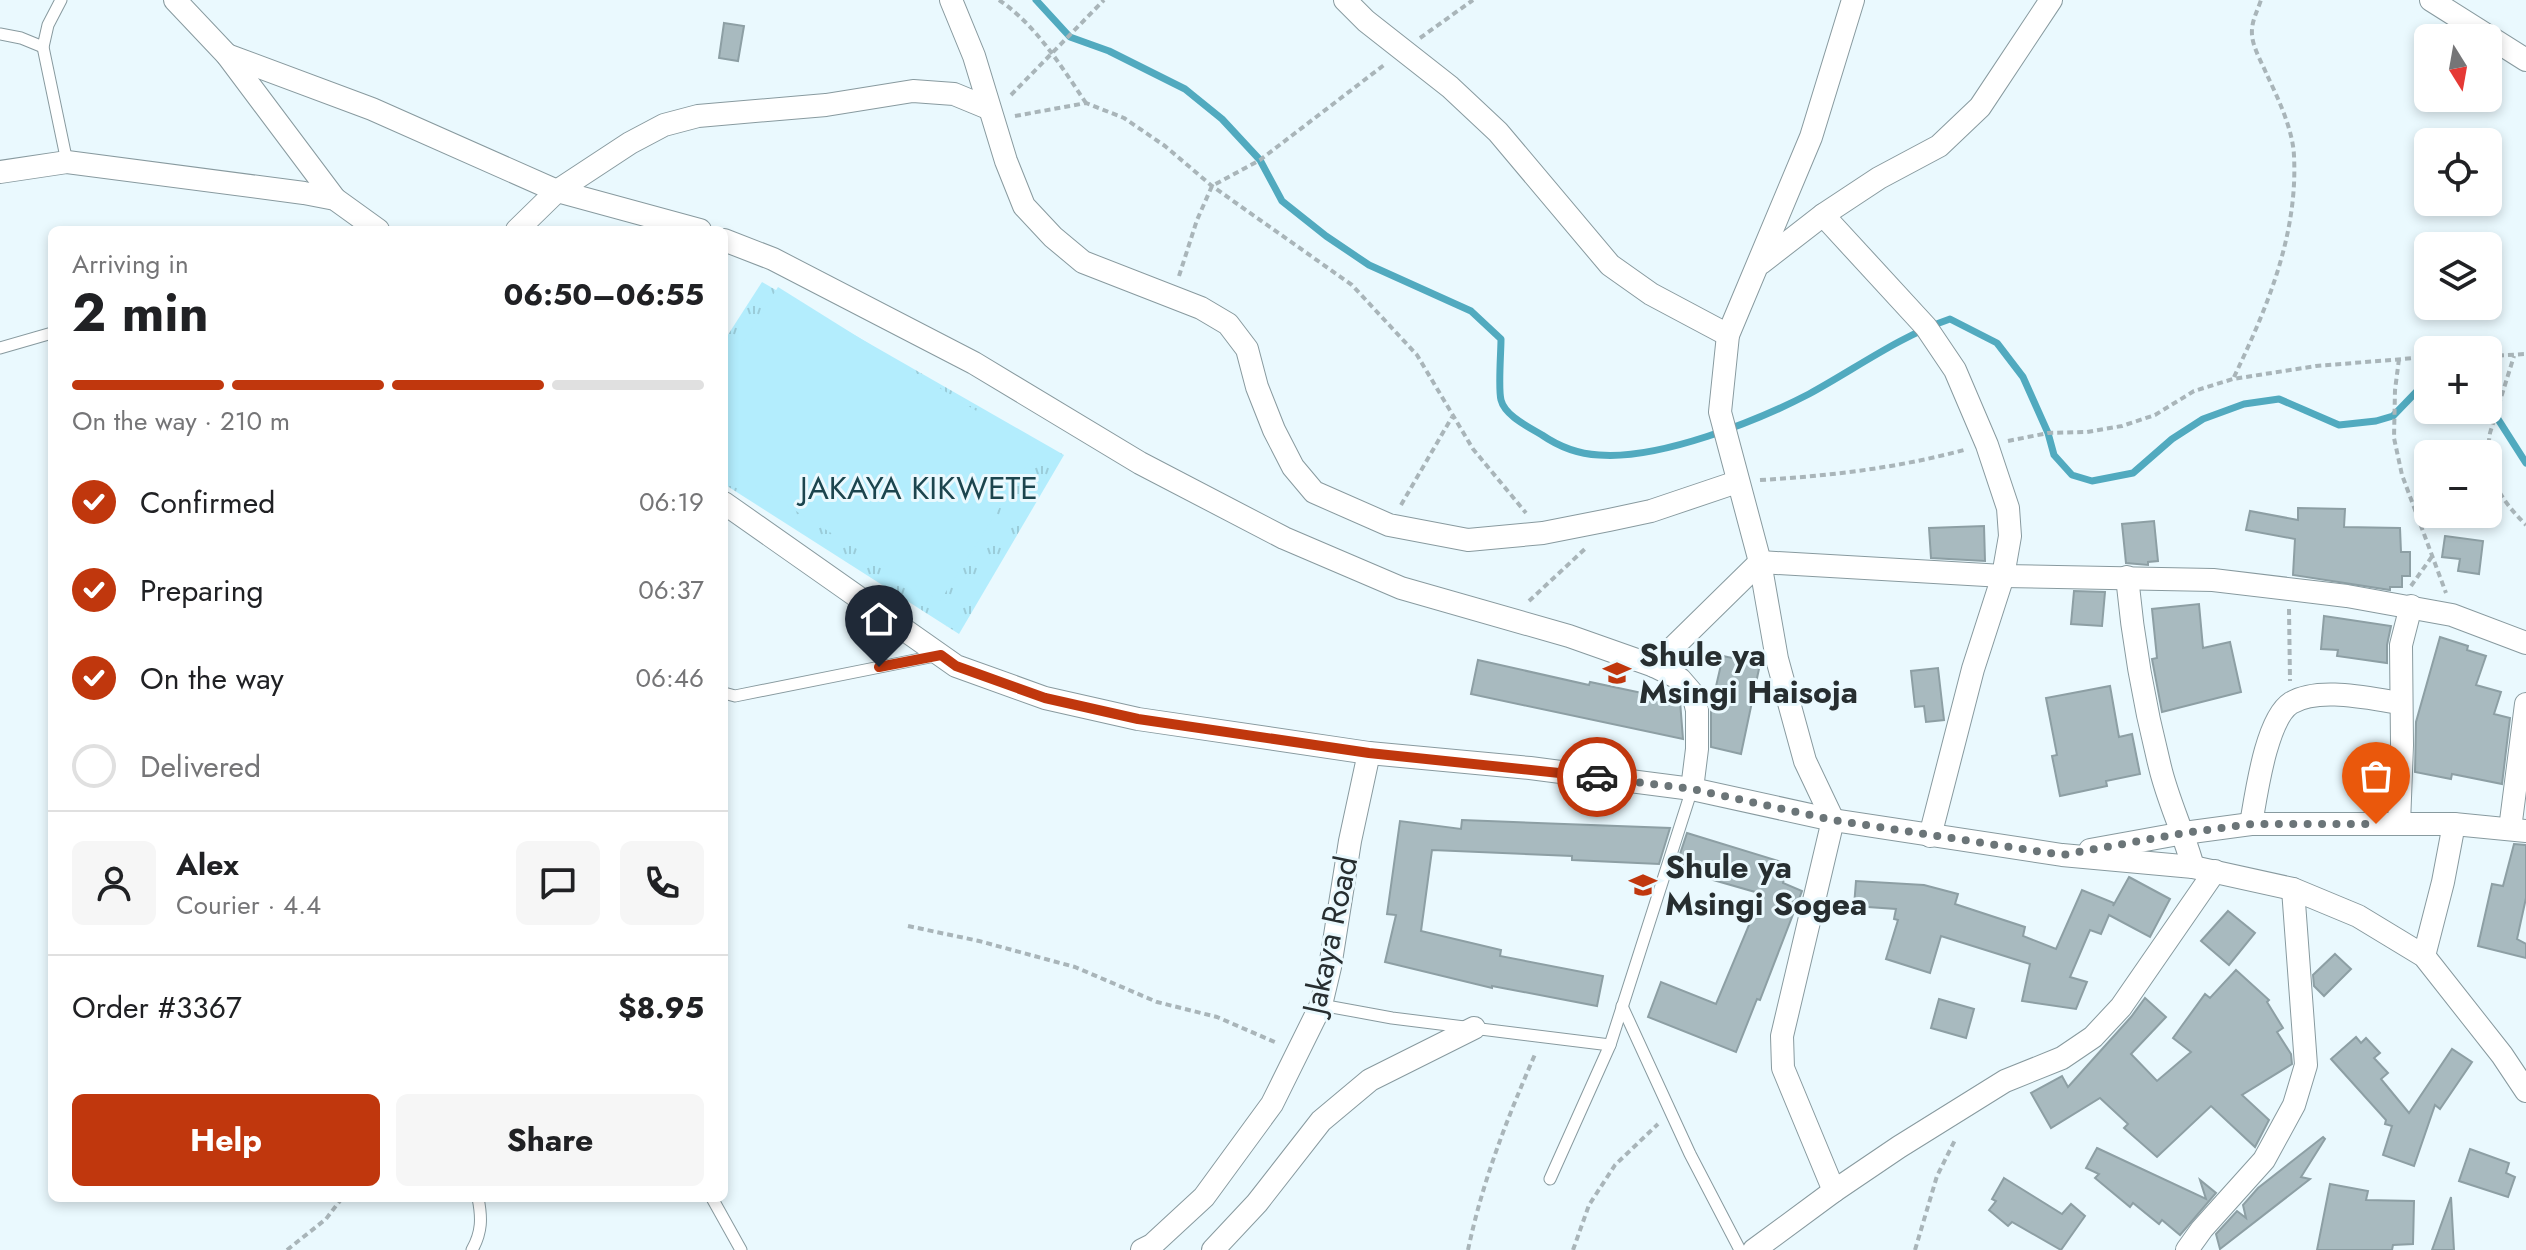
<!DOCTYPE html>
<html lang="en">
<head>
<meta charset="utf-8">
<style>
	body { margin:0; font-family:Jost,sans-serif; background:#f6f6f6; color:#202124; height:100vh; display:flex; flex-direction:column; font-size:30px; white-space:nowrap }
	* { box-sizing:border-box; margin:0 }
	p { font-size:26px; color:#757577 }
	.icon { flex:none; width:44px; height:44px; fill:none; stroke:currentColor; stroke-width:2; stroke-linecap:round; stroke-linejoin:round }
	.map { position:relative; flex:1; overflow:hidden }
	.sheet { position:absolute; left:48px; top:226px; width:680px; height:976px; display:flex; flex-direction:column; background:#fff; border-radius:12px; box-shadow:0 4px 12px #0003 }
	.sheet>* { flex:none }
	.needle { width:52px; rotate:169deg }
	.fabs { position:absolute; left:2414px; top:24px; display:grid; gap:16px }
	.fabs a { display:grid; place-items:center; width:88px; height:88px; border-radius:12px; background:#fff; box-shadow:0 4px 12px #0003; font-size:40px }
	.pin { position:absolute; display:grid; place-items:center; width:68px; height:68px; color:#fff; margin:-82px -34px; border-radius:50% 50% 50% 0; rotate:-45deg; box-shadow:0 0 8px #0007 }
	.pin .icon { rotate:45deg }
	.courier { position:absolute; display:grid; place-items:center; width:80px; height:80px; margin:-40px; border:6px solid #c0370d; border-radius:50%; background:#fff; color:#222; box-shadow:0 2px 10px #0007 }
	.head em { font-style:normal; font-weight:700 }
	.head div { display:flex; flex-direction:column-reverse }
	.head { display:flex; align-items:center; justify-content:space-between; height:136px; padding:0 24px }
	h1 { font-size:52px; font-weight:700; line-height:60px }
	.bar { display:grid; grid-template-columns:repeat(4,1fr); gap:12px 8px; align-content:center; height:96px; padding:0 24px }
	.bar i { height:10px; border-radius:6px; background:#e0e0e0 }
	.bar .active { background:#c0370d }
	.bar p { grid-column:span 4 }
	.line { display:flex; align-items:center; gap:20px; padding:0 24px; border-top:2px solid #e0e0e0 }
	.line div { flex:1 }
	.round { display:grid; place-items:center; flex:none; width:84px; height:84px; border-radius:12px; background:#f6f6f6 }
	ol { padding:0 24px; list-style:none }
	li { display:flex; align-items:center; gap:24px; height:88px }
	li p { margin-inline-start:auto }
	li .icon { padding:8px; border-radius:50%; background:#c0370d; color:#fff; stroke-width:4 }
	li:last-child { color:#757577 }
	li i { width:44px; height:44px; border:4px solid #e0e0e0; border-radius:50% }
	.primary-button { display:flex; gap:16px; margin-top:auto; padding:16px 24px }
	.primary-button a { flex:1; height:92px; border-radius:12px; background:#c0370d; color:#fff; font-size:32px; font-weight:700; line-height:92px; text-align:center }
	.primary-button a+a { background:#f6f6f6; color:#202124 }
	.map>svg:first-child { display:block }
</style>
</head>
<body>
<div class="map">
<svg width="2526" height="1250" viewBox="0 0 2526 1250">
	<defs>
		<pattern id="park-tufts" width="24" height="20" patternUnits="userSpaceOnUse" patternTransform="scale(2)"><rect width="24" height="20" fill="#b3edfd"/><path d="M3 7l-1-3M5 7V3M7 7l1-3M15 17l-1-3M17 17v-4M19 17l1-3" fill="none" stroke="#9accd9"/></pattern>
	</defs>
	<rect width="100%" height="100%" fill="#eaf9fe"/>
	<!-- park -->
	<path fill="url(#park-tufts)" d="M762,282L1064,455L959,634L724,484V341Z"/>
	<!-- garden -->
	<path fill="#b3edfd" d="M778,287L1037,449L940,601L724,466V372Z"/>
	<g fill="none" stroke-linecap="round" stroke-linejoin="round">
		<!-- stream -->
		<g stroke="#51aabf" stroke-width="7">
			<path d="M1036,0L1070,37L1109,51L1185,89L1222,119L1260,160L1282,201L1326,236L1369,265L1471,311L1501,339C1501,353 1498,388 1501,400C1505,416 1529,427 1542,435C1558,446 1579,454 1599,455C1659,460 1757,421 1809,394C1855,369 1900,336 1950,319L1997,343L2023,377L2048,433L2054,455L2072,475L2092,481L2133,473L2172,439L2203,419L2244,404L2279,399L2339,425L2376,421L2393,416L2420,388L2428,387"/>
			<path d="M2485,410L2496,416L2526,463"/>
		</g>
	</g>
	<!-- building -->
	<g fill="#a8babf" stroke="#8d9fa4" stroke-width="2">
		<path d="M724,23L744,26L738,61L719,58Z"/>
		<path d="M2298,508L2345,509L2344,527L2400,528L2401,552H2410V576H2402V587H2390V590L2293,575L2295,539L2246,530L2250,511L2298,520Z"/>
		<path d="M2154,521L2158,561L2148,562V565L2126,563L2122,524Z"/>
		<path d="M1984,526L1985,561L1931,558L1929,528Z"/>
		<path d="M2445,536L2483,541L2479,574L2458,571L2460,559L2442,557Z"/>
		<path d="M2074,591L2105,592L2102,626L2071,624Z"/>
		<path d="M2199,604L2203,648L2230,642L2241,692L2162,712L2152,659L2157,658L2152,609Z"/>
		<path d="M2324,616L2391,626L2387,645V663L2337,656L2338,650L2321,649Z"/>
		<path d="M2440,637L2468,646L2467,650L2486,656L2476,685L2501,692L2494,714L2510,718L2502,784L2452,774L2451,779L2415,772L2416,722Z"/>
		<path d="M1723,656L1760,664L1741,754L1711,747V708Z"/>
		<path d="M1478,660L1589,685L1590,682L1680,701L1683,739L1471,694Z"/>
		<path d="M1938,668L1944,720L1926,722L1924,706L1915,707L1911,671Z"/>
		<path d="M2110,686L2119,737L2132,734L2140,774L2106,781L2107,786L2060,796L2052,756L2057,755L2046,698Z"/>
		<path d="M1462,820L1670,828L1659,864L1572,860V856L1432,850L1421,931L1501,950L1500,956L1603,976L1597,1006L1492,986V988L1385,962L1396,915L1387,914L1400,821L1461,829Z"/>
		<path d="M1687,833L1788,864L1783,883L1802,891L1760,1000L1757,999L1736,1052L1648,1017L1661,982L1716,1004L1762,894L1675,869Z"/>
		<path d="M2514,844L2526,845V898L2517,939L2526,944V958L2478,946L2492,884L2503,886Z"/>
		<path d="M2129,877L2170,899L2150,937L2109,915L2101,934L2090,930L2070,977L2087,982L2076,1009L2022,1001L2030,964L1941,936L1930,973L1886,959L1898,920L1894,919L1896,909L1854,906L1856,881L1924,885L1958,894L1955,904L2025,927L2023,936L2056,949L2082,890L2114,903L2113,906Z"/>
		<path d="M2228,911L2255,933L2229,965L2201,941Z"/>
		<path d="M2335,954L2351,969L2324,996L2314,986L2313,975Z"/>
		<path d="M2236,970L2269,1000L2267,1002L2283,1028L2277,1032L2291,1054L2292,1064L2242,1095L2269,1120L2255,1147L2211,1106L2157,1157L2124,1128L2128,1124L2100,1098L2051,1128L2031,1093L2062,1076L2068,1087L2131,1017L2145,998L2166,1017L2131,1054L2157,1081L2191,1052L2173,1038L2205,994L2210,998Z"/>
		<path d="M1939,999L1974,1009L1966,1038L1931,1028Z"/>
		<path d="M2356,1037L2361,1043L2366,1038L2380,1053L2374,1058L2388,1073L2381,1079L2409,1113L2452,1049L2472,1062L2440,1109L2435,1105L2414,1166L2383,1155L2392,1126L2385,1124L2386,1120L2331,1059Z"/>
		<path d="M2323,1137L2325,1139L2301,1177L2310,1179L2220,1249L2216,1234L2237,1211L2246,1218L2243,1205L2258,1188Z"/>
		<path d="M2097,1148L2206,1199L2200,1180L2216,1193L2180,1235L2162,1220L2159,1224L2133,1203L2130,1207L2095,1178L2099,1174L2086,1168Z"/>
		<path d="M2470,1149L2509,1163L2506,1173L2515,1177L2508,1197L2459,1181Z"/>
		<path d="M2004,1178L2062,1214L2071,1204L2085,1216L2061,1250L2012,1222L2008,1226L1989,1210L1996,1201L1992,1199Z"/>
		<path d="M2330,1184L2368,1191L2366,1200L2414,1201L2413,1244L2393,1245L2392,1250H2317Z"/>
		<path d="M2451,1197L2454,1250H2432Z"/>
	</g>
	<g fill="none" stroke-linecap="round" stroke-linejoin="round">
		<!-- service casing -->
		<g stroke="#889a9f" stroke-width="13">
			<g id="service">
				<path d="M61,0L48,25L43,47L67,162"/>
				<path d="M0,34L21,38L43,47"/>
				<path d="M0,348L52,333"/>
				<path d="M724,693L735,696L940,655"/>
				<path d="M1321,1005L1392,1018L1610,1045"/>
				<path d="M1622,1006L1690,1154L1740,1250"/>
				<path d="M1550,1179L1610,1045L1692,789"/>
				<path d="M712,1198L741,1250"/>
				<path d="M472,1250C482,1232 482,1218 478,1198"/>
			</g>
		</g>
		<!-- minor casing -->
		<g stroke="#889a9f" stroke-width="24">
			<g id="minor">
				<path d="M175,0L227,55L335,199"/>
				<path d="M951,0L974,56L1006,161L1024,206L1053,237L1083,262L1201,308L1228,324L1247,349L1257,387L1274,430L1293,467L1314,492L1389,525L1468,540L1543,533L1609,520L1651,511L1737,482"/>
				<path d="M1345,0L1366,21L1450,87L1498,132L1610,265L1651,294L1728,335"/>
				<path d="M2431,0L2526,60"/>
				<path d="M227,55L372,109L557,191L700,230"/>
				<path d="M0,172L67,162L304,193L335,199L378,230"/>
				<path d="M1823,215L1926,327L1955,370L1987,445L2008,508L2010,536L2003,576L1973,669L1930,836"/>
				<path d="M517,230L557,191L630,143L664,125L698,116L826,105L913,91L954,94L988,108"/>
				<path d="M724,240L773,259L974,363L1140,463L1284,538L1401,588L1569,636L1654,666L1680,679L1693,694L1697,710V749L1692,789"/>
				<path d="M1761,263L1823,215L1879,178L1939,146L1980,107L2051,0"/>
				<path d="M724,503L956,666L1045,698L1138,719L1369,753L1530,768L1692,789L1833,820L2062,855L2193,867L2293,889L2358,916L2424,956L2502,1055L2526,1091"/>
				<path d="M2127,577C2133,641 2144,704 2160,767C2168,801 2184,833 2193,867"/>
				<path d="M1654,666L1760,562L2003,576L2213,580L2347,596L2452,615L2526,643"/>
				<path d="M2251,824C2256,796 2266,719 2291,703C2319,686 2371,699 2401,703"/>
				<path d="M2399,824L2402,745L2401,645L2411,606"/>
				<path d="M2510,829L2526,704"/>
				<path d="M2090,850L2184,833L2251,824H2454L2526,831"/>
				<path d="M2424,956L2443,882L2454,824"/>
				<path d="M1834,1191L1783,1068L1782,1036L1833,820L1805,761L1777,659L1760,562L1720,412L1728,335L1811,137L1853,0"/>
				<path d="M1142,1250L1152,1245L1204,1197L1272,1104L1321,1005L1330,967L1350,841L1369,753"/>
				<path d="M1213,1250L1257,1203L1321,1121L1370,1080L1474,1028"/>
				<path d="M1754,1250L1834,1191L1899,1147L2005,1081L2062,1058L2093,1037L2121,1007L2215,871"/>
				<path d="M2187,1250L2202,1229L2264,1160L2294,1105L2306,1065L2293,889"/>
			</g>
		</g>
		<!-- path -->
		<g stroke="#a9b5b9" stroke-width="4" stroke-dasharray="6 4" stroke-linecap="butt">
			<path d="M999,0C1036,25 1061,66 1086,103"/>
			<path d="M1420,38L1473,0"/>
			<path d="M1011,95L1104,0"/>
			<path d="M1015,116L1086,103L1124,118L1165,146L1212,186L1352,285L1417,355L1473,449L1526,513"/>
			<path d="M1179,276L1197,220L1212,186L1260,160L1384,65"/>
			<path d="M2488,356L2526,354"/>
			<path d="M2399,359L2395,390L2394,438L2402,475L2446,593"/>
			<path d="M2234,377C2267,308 2298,235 2294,156C2293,130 2278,98 2267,75C2262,63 2253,48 2252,35C2251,22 2257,12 2261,0"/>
			<path d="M2008,441L2048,433L2087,432L2122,426L2155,415L2194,391L2233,379L2316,366L2428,357"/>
			<path d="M2487,454L2490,433L2514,356"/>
			<path d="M2488,465C2495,490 2508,507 2526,525"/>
			<path d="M1760,480C1829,476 1897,468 1964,450"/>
			<path d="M1401,505L1452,417"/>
			<path d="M2411,586L2433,555"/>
			<path d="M1529,601L1587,547"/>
			<path d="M2289,609L2290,681"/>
			<path d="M908,926L979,941L1075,967L1157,1002L1217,1017L1277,1043"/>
			<path d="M287,1250L326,1219L342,1198"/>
			<path d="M1468,1250C1483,1179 1507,1119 1536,1052"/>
			<path d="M1573,1250L1589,1205L1615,1165L1658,1124"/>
			<path d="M1915,1250L1937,1176L1955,1140"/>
		</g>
		<!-- service -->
		<use href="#service" stroke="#fff" stroke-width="11"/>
		<!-- minor -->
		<use href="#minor" stroke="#fff" stroke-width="22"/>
	</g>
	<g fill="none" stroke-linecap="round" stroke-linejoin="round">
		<!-- done -->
		<path stroke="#6b7578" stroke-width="8" stroke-dasharray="0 14.4" d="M1597,777L1692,789L1833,820L2062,855L2184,833L2251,824H2376"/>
		<!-- route -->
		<path stroke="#c0370d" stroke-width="10" d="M879,667L941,655L956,666L1045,698L1138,719L1369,753L1597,777"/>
	</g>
	<!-- icons -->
	<defs>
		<g id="school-bare" transform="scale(2.16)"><path d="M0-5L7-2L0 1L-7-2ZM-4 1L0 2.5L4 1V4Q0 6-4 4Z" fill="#c0370d" stroke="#eaf9fe" stroke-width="2.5" paint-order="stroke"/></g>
	</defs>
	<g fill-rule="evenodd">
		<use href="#school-bare" x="1617" y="673"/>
		<use href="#school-bare" x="1643" y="885"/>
	</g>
	<g text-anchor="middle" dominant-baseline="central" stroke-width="6" stroke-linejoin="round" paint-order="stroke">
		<!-- park labels -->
		<g font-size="32" fill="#1c454e" stroke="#eaf9fe">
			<text x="919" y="488">JAKAYA KIKWETE</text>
		</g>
		<!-- poi labels -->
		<g font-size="32" font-weight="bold" fill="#272e30" stroke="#eaf9fe" text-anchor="start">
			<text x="1639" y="655">Shule ya<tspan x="1639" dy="37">Msingi Haisoja</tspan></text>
			<text x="1665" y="867">Shule ya<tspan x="1665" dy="37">Msingi Sogea</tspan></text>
		</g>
		<!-- street labels -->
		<g font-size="32" fill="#272e30" stroke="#eaf9fe">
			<text transform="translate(1330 935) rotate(-78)">Jakaya Road</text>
		</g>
	</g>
</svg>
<div class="fabs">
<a><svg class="needle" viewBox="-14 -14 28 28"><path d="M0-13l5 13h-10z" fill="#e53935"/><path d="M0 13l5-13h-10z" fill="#757577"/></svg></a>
<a><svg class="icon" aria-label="locate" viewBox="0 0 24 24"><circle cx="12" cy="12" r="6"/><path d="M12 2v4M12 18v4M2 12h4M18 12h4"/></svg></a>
<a><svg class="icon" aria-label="layers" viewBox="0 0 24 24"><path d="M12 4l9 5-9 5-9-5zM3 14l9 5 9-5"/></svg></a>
<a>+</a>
<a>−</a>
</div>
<div class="pin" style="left:2376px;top:824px;background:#ea580c"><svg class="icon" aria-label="bag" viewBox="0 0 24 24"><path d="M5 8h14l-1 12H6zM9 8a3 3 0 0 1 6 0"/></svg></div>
<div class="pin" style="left:879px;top:667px;background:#1f2937"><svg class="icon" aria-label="home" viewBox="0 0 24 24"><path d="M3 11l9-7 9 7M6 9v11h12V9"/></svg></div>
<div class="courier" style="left:1597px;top:777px"><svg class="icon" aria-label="car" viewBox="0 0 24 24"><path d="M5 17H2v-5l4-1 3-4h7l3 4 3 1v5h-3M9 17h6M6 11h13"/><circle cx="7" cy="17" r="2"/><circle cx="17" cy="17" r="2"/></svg></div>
<section class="sheet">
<div class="head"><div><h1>2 min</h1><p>Arriving in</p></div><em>06:50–06:55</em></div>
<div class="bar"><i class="active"></i><i class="active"></i><i class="active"></i><i></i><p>On the way · 210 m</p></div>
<ol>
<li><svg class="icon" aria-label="check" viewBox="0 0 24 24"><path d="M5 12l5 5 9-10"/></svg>Confirmed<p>06:19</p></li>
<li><svg class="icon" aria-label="check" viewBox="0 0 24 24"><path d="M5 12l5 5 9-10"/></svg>Preparing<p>06:37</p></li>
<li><svg class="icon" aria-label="check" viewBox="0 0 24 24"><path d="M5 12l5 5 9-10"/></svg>On the way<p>06:46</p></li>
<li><i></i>Delivered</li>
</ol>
<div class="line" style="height:144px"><a class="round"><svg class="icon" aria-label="person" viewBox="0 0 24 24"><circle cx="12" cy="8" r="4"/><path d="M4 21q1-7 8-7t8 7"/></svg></a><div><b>Alex</b><p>Courier · 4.4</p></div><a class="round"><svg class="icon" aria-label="chat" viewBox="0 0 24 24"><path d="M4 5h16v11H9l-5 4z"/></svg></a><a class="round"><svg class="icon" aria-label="phone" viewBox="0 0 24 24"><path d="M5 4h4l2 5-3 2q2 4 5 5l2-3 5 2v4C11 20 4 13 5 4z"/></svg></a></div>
<div class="line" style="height:104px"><div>Order #3367</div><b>$8.95</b></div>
<div class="primary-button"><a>Help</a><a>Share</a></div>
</section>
</div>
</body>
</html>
